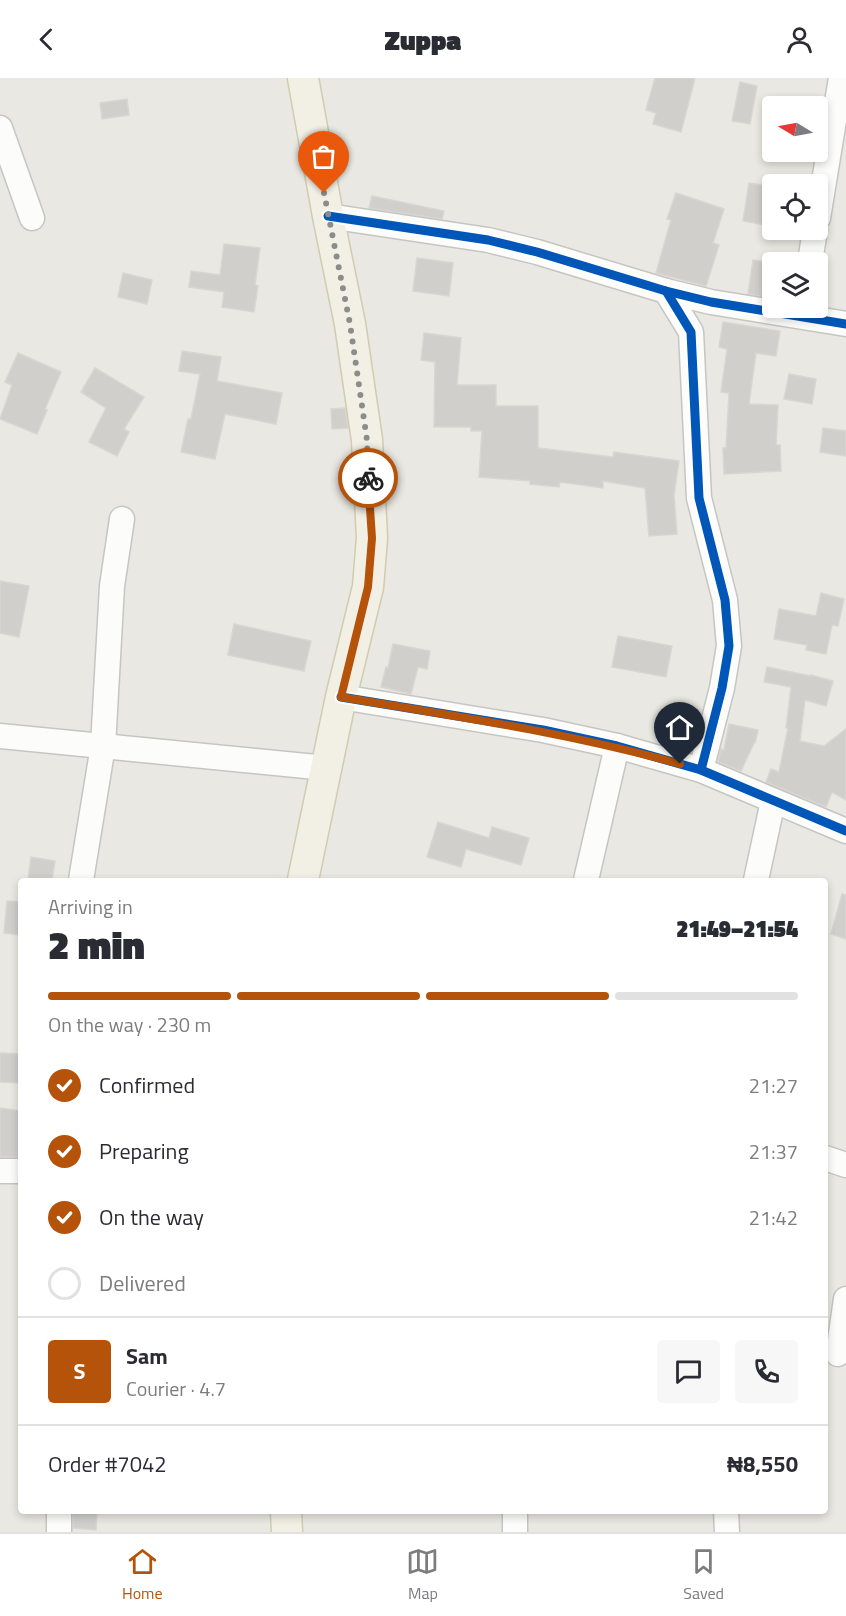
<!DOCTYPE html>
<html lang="en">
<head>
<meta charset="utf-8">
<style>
	body { margin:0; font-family:"Titillium Web",sans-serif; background:#f7f7f7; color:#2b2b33; height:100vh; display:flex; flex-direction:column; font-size:22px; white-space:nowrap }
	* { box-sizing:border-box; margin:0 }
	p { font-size:20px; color:#7c7c81 }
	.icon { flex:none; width:33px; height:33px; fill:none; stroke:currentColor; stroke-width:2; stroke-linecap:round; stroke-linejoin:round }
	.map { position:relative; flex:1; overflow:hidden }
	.drawer { position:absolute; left:18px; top:800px; width:810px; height:636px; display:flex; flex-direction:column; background:#fff; border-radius:6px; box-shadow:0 3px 9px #0003 }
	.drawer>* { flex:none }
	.needle { width:39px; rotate:280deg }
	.buttons { position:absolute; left:762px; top:18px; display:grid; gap:12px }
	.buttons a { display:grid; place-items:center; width:66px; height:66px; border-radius:6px; background:#fff; box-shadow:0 3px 9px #0003; font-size:30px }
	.pin { position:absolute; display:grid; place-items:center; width:51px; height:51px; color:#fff; margin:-62px -26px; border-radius:50% 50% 50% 0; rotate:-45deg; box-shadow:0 0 6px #0007 }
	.pin .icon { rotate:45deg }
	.courier { position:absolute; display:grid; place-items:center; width:60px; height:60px; margin:-30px; border:4px solid #b45309; border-radius:50%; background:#fff; color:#222; box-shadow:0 2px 8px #0007 }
	.headline em { font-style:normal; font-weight:800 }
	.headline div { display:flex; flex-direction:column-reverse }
	.headline { display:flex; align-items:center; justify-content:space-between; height:102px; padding:0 30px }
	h1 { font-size:39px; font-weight:800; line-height:45px }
	.bar { display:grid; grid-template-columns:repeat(4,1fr); gap:9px 6px; align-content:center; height:72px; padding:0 30px }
	.bar i { height:8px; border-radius:4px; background:#e1e1e2 }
	.bar .active { background:#b45309 }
	.bar p { grid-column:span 4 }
	.line { display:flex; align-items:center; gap:15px; padding:0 30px; border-top:2px solid #e1e1e2 }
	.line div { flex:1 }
	.round { display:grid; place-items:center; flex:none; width:63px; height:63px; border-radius:6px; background:#f7f7f7 }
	ol { padding:0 30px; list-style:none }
	li { display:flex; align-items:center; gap:18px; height:66px }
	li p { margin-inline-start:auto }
	li .icon { padding:6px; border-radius:50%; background:#b45309; color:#fff; stroke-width:4 }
	li:last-child { color:#7c7c81 }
	li i { width:33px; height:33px; border:3px solid #e1e1e2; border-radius:50% }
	header { display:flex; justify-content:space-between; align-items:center; height:78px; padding:0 30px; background:#fff; font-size:27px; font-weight:800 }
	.menu { display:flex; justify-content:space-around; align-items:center; height:84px; border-top:2px solid #e1e1e2; background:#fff; font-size:16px; color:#7c7c81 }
	.menu a { display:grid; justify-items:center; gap:3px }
	.menu .active { color:#b45309 }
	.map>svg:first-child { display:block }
</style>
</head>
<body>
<header><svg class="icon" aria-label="back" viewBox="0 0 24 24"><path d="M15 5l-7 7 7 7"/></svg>Zuppa<svg class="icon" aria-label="person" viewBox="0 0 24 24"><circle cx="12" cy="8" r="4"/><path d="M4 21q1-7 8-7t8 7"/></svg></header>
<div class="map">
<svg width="846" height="1454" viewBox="0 0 846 1454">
	<rect width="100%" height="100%" fill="#e9e8e2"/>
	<!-- building -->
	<g fill="#d0cfcc" stroke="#d8d6d1" stroke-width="1.5">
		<path d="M655,0H695L681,54L653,46L656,35L646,32Z"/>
		<path d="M740,4L757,8L750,46L732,43Z"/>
		<path d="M127,21L129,37L102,41L100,25Z"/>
		<path d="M749,105L772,109V148L743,143Z"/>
		<path d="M676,115L724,131L713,165L719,167L706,208L656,195L671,142L667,141Z"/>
		<path d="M372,118L444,133L442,141L369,130Z"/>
		<path d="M224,166L260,170L255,207L258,208L254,234L222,229L224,214L189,209L191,193L220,197Z"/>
		<path d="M417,180L453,185L449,218L413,213Z"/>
		<path d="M753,182L772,185V220L748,216Z"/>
		<path d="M123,195L152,202L147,226L118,219Z"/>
		<path d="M723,244L780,253L776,278L756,275L749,326L778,327L776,367H780L781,393L724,396L723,370H726L729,315L721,314L727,271L719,269Z"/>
		<path d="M424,255L461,260L457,307H496V328H538V370L613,379L614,374L679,383L674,417L677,456L649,458L645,410L603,403V410L560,404L559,409L530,406V403L479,399L482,353H471V349H434L435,284L421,282Z"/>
		<path d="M182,273L221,279L217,303L282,315L276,346L225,336L215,381L181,374L188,341H191L200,296L179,293Z"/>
		<path d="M18,275L61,294L45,331L47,332L37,356L0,341L12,307L5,304Z"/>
		<path d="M95,290L144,319L124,351L129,354L117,378L89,364L106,330L81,314Z"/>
		<path d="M789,296L816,301L812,326L784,321Z"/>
		<path d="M345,330L348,350L332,351L331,331Z"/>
		<path d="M823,350L846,353V378L820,374Z"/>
		<path d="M0,503L29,508L19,559L0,555Z"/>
		<path d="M821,515L844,521L838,548L832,547L826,576L806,572L807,567L774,561L779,531L816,538Z"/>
		<path d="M234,546L311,563L304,593L228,577Z"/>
		<path d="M618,558L672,568L666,599L612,589Z"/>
		<path d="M393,566L430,573L427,591L418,589L411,616L381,609L386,589L388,590Z"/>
		<path d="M767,589L811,598V597L833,603L826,628L805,622L800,663L824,668L846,651V722L832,714L826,729L766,704L771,691L779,694L788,650H786L791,609L764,604Z"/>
		<path d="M729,646L758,652L755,665H754L741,693L718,684L721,671L724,672Z"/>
		<path d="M438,744L489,760L492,749L529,760L521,787L466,771L461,789L427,779Z"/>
		<path d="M31,779L55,783L52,802H28Z"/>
		<path d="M842,816L846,817V861L831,856Z"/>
		<path d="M7,823L21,824V857L4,855Z"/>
		<path d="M0,975L21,976V1005L0,1004Z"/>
		<path d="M0,1030L21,1033V1079H0Z"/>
		<path d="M73,1432H97L96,1452L73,1450Z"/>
	</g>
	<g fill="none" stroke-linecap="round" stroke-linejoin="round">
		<!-- minor casing -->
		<g stroke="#c5c6c4" stroke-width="27">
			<g id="minor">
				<path d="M0,50L32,140"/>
				<path d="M328,138L488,162L537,174L666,213L711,224L846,246"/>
				<path d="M818,140L841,0"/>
				<path d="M810,184L815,152"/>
				<path d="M666,213L691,254L699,420L725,522L729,568L722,610L701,692"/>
				<path d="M341,619L543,652L617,668L701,692L846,753"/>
				<path d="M0,658L326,690"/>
				<path d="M81,802L103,668L112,508L122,441"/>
				<path d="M586,802L617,668"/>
				<path d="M756,802L773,723"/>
				<path d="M825,1080L846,1087"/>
				<path d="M0,1093H21"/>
				<path d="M838,1276L846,1221"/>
				<path d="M515,1432V1454"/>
				<path d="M726,1432L727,1454"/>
				<path d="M59,1454V1432"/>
			</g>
		</g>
		<!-- major casing -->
		<g stroke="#d1cbaf" stroke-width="33">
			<g id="major">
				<path d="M303,0L328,138L350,246L367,362L372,460L368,509L341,619L303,802"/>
				<path d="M286,1432L287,1454"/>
			</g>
		</g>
		<!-- minor -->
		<use href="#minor" stroke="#fcfcfb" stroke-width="24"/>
		<!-- major -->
		<use href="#major" stroke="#f2f0e5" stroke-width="30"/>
		<!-- cycleway casing -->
		<g stroke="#fff" stroke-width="13">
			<g id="cycleway">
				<path d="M328,138L488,162L537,174L666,213L711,224L846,246"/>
				<path d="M666,213L691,254L699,420L725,522L729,568L722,610L701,692"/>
				<path d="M341,619L543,652L617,668L701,692L846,753"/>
			</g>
		</g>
		<!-- cycleway -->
		<use href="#cycleway" stroke="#0057b8" stroke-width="9"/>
	</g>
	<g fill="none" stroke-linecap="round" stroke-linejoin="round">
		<!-- done -->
		<path stroke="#8b8c8e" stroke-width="6" stroke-dasharray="0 10.8" d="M324,115L350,246L367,362L368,400"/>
		<!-- route -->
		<path stroke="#b45309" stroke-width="8" d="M368,400L372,460L368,509L341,619C455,638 568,655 680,686"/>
	</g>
</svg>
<div class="buttons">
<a><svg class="needle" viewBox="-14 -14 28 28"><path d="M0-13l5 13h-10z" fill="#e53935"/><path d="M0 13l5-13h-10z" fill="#7c7c81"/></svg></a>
<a><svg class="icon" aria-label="locate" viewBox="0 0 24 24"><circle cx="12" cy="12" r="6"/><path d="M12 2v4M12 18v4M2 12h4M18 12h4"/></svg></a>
<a><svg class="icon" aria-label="layers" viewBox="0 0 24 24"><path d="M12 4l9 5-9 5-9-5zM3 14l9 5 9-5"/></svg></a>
</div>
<div class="pin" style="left:324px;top:115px;background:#ea580c"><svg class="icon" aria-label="bag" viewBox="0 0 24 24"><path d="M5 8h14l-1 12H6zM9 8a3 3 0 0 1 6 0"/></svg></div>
<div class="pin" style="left:680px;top:686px;background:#1f2937"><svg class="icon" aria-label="home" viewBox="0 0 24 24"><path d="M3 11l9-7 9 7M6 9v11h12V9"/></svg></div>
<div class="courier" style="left:368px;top:400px"><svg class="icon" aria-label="bike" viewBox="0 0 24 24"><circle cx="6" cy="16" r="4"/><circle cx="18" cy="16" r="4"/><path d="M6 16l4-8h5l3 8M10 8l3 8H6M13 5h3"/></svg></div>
<section class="drawer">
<div class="headline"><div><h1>2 min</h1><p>Arriving in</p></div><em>21:49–21:54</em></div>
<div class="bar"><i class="active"></i><i class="active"></i><i class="active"></i><i></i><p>On the way · 230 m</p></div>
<ol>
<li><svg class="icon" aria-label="check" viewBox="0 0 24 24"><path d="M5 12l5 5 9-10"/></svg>Confirmed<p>21:27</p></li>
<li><svg class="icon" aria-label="check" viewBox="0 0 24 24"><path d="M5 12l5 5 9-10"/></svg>Preparing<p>21:37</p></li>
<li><svg class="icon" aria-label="check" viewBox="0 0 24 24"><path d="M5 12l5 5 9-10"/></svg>On the way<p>21:42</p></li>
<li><i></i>Delivered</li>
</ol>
<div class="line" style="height:108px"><b class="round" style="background:#b45309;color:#fff">S</b><div><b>Sam</b><p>Courier · 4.7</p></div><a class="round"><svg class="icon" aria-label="chat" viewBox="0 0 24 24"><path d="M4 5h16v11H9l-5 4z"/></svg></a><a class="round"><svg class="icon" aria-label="phone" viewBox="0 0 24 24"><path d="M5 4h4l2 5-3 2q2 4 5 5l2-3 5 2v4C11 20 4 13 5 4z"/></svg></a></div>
<div class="line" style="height:78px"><div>Order #7042</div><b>₦8,550</b></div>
</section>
</div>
<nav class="menu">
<a class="active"><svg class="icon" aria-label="home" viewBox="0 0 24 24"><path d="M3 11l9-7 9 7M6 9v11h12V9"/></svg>Home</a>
<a><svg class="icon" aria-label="map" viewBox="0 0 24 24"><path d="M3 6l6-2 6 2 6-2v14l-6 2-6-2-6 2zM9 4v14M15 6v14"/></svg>Map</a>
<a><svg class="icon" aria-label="saved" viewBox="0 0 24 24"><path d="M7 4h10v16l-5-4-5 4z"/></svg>Saved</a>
</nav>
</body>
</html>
